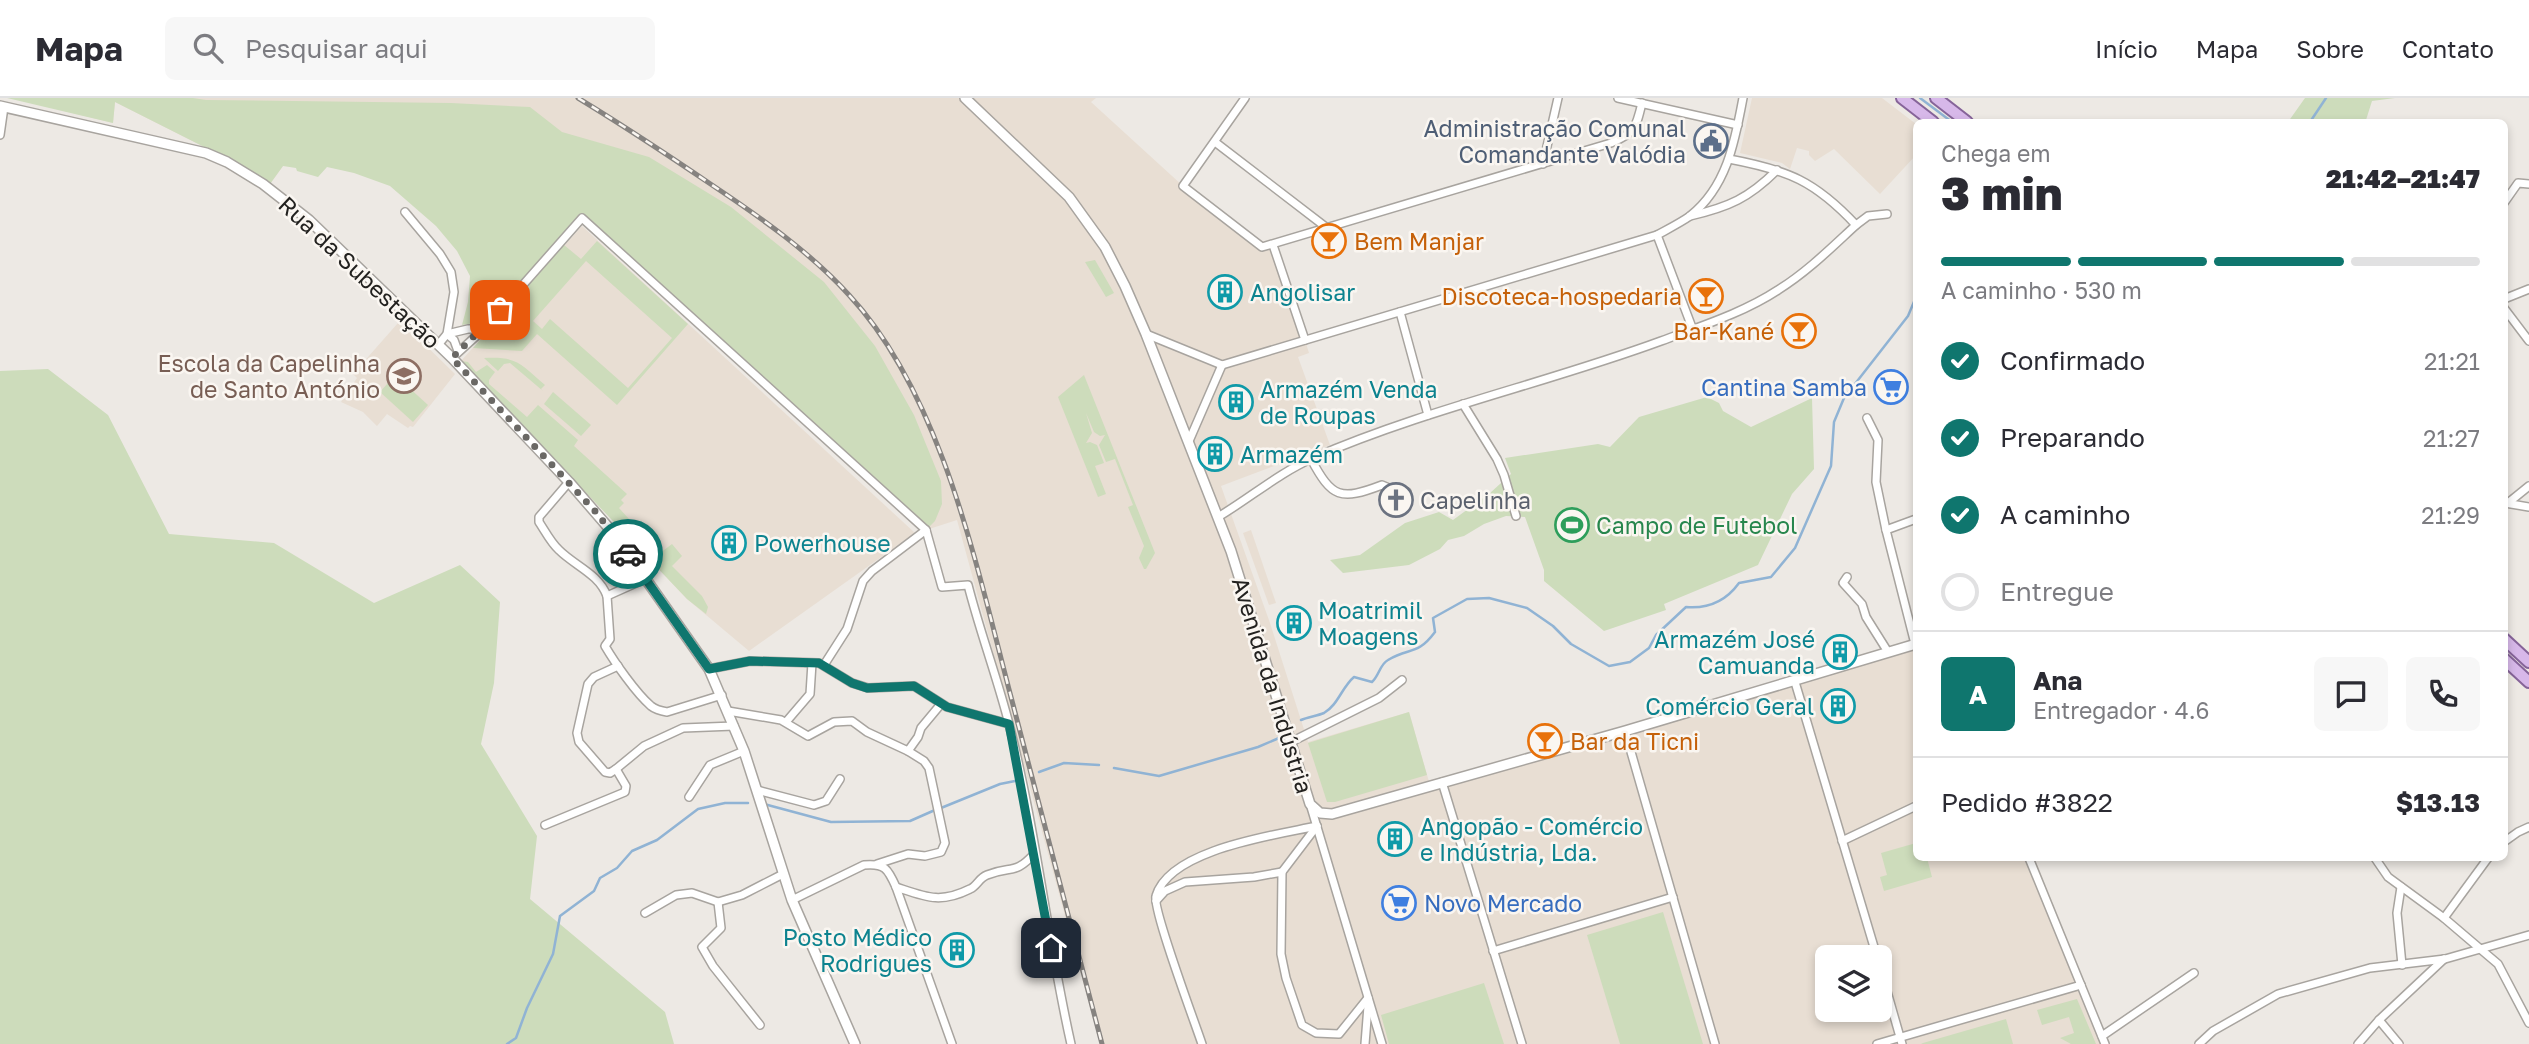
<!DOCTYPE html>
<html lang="pt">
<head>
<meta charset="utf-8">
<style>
	body { margin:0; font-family:"Golos Text",sans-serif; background:#f7f7f7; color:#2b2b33; height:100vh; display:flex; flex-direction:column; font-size:26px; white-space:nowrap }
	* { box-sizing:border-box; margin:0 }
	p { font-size:23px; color:#7c7c81 }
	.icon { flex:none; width:38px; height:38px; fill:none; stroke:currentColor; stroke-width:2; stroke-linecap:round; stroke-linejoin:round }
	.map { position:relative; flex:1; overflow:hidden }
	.panel { position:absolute; left:1913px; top:21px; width:595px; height:742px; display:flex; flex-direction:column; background:#fff; border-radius:10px; box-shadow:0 4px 10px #0003 }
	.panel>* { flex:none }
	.fabs { position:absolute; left:1815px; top:847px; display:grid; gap:14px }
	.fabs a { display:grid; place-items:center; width:77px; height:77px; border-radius:10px; background:#fff; box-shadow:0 4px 10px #0003; font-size:35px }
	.pin { position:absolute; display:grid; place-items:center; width:60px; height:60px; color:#fff; margin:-30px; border-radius:14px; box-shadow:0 4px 10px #0006 }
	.courier { position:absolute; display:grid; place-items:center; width:70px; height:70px; margin:-35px; border:5px solid #0f766e; border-radius:50%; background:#fff; color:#222; box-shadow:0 2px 9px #0007 }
	.head em { font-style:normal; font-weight:800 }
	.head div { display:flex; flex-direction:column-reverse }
	.head { display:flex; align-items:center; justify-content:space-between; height:119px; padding:0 28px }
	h1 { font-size:46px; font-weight:800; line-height:52px }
	.bar { display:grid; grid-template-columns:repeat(4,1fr); gap:10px 7px; align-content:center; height:84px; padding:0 28px }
	.bar i { height:9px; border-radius:5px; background:#e1e1e2 }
	.bar .current { background:#0f766e }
	.bar p { grid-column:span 4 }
	.line { display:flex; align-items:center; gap:18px; padding:0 28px; border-top:2px solid #e1e1e2 }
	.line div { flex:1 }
	.round { display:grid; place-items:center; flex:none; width:74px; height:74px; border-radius:10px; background:#f7f7f7 }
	ol { padding:0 28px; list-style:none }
	li { display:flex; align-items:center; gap:21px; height:77px }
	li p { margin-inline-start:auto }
	li .icon { padding:7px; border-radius:50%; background:#0f766e; color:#fff; stroke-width:4 }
	li:last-child { color:#7c7c81 }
	li i { width:38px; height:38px; border:4px solid #e1e1e2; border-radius:50% }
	header { display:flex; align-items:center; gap:42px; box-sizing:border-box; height:98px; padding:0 35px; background:#fff; border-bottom:2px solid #e1e1e2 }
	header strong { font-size:33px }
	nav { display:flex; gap:38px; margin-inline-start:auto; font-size:24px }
	.search { width:490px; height:63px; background:#f7f7f7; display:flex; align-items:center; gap:18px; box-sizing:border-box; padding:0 24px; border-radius:10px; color:#7c7c81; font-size:26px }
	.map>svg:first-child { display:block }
</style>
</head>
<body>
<header>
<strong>Mapa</strong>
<div class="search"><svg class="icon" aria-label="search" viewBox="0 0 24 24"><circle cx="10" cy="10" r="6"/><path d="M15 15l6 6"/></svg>Pesquisar aqui</div>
<nav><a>Início</a><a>Mapa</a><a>Sobre</a><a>Contato</a></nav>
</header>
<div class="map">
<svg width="2529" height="946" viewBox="0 0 2529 946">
	<rect width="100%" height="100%" fill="#ede9e4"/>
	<!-- built -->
	<g fill="#e8ded3" fill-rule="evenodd">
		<path d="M12,0H1096L1091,4L1183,88L1262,149L1273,147L1305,242L1309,255L1298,259L1330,347L1221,388L1270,525L1308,644L1409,614L1430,687L1916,546V760H2029L2105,946H1100L957,422L926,432L582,120L416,68H283L270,86L228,61L115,4L113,25ZM1827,859H1880V912H1827Z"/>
		<path d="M1752,0H1882L1916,26V57L1880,96L1834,51L1815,63L1809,57V53L1797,50L1790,71L1782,65L1740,55Z"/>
		<path d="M582,128L915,435L749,553L687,501L461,263Z"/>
		<path d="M398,225L413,238L415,237L455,276L413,329L410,328L408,330L387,316L377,328L363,314L341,304L357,280L353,276Z"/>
		<path d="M1251,432L1276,505L1269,507L1243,435Z"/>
	</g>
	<!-- green -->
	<g fill="#cddcbb" fill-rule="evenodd">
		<path d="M7,0H193L206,2L451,5L530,9L562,34L649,59L731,109L824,184L875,248L914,317L941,383L942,406L935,423L926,432L583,120L484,231L474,225L462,227L468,204L470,178L457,153L436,128L390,88L354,75L327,69L318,79L297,73L296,70L283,68L270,86L228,61L115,4L113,25Z"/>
		<path d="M2305,0H2395L2372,3L2366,22L2363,24H2288Z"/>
		<path d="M597,143L688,226L617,307L537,236L522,253L473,250L564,147L581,161ZM586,163L672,240L628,290L550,221L542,231L533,223Z"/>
		<path d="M1095,162L1114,195L1106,199L1085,164Z"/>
		<path d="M484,260C517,258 521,266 545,287L541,291L543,293L510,265L504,266L498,273Z"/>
		<path d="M461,263L468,264L476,274L487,267L495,274L489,282V286L527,319L538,307L578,342L574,348L627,396L621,402L624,405L619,410L660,455L672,446L682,458L672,468L702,498L708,509L706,516L687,501Z"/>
		<path d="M48,271L108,317L169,436L274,445L374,505L460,467L500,504L494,585L481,646L537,738L530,801L665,914L674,946H0V273Z"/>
		<path d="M395,277L428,307L413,324L380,294Z"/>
		<path d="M1084,277L1155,455L1146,471H1144L1139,460L1144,448L1128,409L1133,407L1115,361L1106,364L1099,347L1105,337L1100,338L1094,334L1086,315L1092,335L1086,345L1090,344L1097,347L1104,365L1095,368L1106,396L1098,399L1058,299Z"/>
		<path d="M553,294L591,327L581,338L544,306Z"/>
		<path d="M1707,299L1719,305L1723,313L1751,329L1812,300L1814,371L1792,396L1758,467L1664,506L1666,512L1604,533L1544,483V472L1525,419L1506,418L1484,426L1464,438L1448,442L1440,451L1409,467L1343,475L1330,462L1360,457L1405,425L1439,414L1453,422L1490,395L1511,376L1505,360L1598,346L1610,349L1639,319Z"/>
		<path d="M1409,614L1427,677L1335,704H1327L1308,645Z"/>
		<path d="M1916,745V760H1927L1932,779L1884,793L1880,779L1887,777L1881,755Z"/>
		<path d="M1663,814L1703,946H1620L1587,837Z"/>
		<path d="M1484,885L1504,946H1389L1381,917Z"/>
		<path d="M2077,901L2096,946H2071L2060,940L2074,935L2069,919L2042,927L2037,912Z"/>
		<path d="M2006,921L2013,946H1921L1923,945Z"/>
	</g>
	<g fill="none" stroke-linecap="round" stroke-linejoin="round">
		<!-- stream -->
		<g stroke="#90b3d4" stroke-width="2.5">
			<path d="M1920,0L1952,24"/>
			<path d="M2310,24L2326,0"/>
			<path d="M1301,622C1308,619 1317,618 1324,615C1338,607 1342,589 1354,579L1372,584C1379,578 1380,566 1388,562C1410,549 1417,558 1435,534L1433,520L1467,501L1489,500L1527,510L1553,528L1571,546L1609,568L1630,564L1649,550L1656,537L1686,509C1709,511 1726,503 1739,485L1771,479L1795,450L1831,368L1834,324L1844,300L1908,218L1916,199"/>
			<path d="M1114,670L1159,678L1258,649L1279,640"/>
			<path d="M1039,674L1064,665L1099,667"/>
			<path d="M764,706L831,724L910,723L935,712"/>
			<path d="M941,710L1000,686L1015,683"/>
			<path d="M507,946L516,940L527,910L553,856L560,818L594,793L600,780L617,770L632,753L657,742L698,711L725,705H748"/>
		</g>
		<!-- minor casing -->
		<g stroke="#a8a49f" stroke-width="10">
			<g id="minor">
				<path d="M1245,0L1183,88L1262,149L1611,45C1635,35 1636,30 1642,5"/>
				<path d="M1618,0L1738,27"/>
				<path d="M0,37L4,9"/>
				<path d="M1215,44L1327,130"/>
				<path d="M1729,61C1788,72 1815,83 1856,127L1868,118L1887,116"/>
				<path d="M1543,66L1558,0"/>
				<path d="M2504,105L2518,85L2529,86"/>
				<path d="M405,114L440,156L451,174L454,194L447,236L438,247"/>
				<path d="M1690,118C1729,109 1749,100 1777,72"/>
				<path d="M1657,137L1693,232"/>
				<path d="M1273,147L1305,242"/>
				<path d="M2504,201L2529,191"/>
				<path d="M2504,210L2529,243"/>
				<path d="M1400,214L1428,317"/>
				<path d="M1146,236L1222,267L1657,137C1668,131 1680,125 1690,118C1727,89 1735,43 1743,0"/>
				<path d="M458,253L454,242L447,236L468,231H483"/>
				<path d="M452,260L484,231L582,120L926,432L942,489L968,487C980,534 997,579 1009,626C1036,731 1047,840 1071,946"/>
				<path d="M1463,306L1497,361L1504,377L1516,418"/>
				<path d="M1867,320L1878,342L1876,384L1886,432"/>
				<path d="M1189,343L1222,267"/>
				<path d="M1311,361C1332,400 1340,403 1382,387L1396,393L1407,394"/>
				<path d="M569,384L539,419V424C545,433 551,445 559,452C575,468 599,476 607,498L645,481"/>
				<path d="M2505,405L2529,409"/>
				<path d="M2508,405L2529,388"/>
				<path d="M1218,419C1250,400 1279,375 1313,360C1426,311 1547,285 1661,243C1701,228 1743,215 1778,192C1807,174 1831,150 1856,127"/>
				<path d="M1847,479L1843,485L1862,506L1866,519L1888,554"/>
				<path d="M607,498L610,541L605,548C615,565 636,595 651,608C656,612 661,613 667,614L722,597"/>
				<path d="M1915,546L1886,432L1916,421"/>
				<path d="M824,567L847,531L863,483L872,473L926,432"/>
				<path d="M618,568L594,579L588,586L577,635L579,644L605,674L610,675L616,671L644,648L683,630L734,628"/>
				<path d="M709,571L750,563L819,565L852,585L868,590L914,588L947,609L1009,626"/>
				<path d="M1795,584L1877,859"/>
				<path d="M728,613L781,622L808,638L834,624L852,623L867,634L908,653L918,639L921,630L941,606"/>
				<path d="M786,624L810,596L812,565"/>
				<path d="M1625,633L1715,946"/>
				<path d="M1291,644L1379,600L1402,582"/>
				<path d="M1442,684L1522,946"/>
				<path d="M757,692L814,707L826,703L840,681"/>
				<path d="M689,699L710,667L744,653"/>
				<path d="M1311,709L1382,946"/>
				<path d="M545,727L625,694L626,688L616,671"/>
				<path d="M1842,743L1916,708"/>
				<path d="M2504,744L2518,734L2529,729"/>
				<path d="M2029,760L2105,946"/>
				<path d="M2375,760L2388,779L2444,820L2498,866L2529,925"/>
				<path d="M877,766L908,756L925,758L941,754L945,745L929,670L924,663L908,653"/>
				<path d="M1282,774L1317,728"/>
				<path d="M896,789C926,799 940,806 970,791C977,788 979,780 987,777C1012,767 1014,778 1035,755"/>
				<path d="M2401,789L2397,815L2402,867"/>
				<path d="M792,802L864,767C885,765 888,771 896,789L952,946"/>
				<path d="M1156,803L1165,793L1185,784L1254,779L1282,774L1281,856L1286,880L1302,927L1316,935L1339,936L1368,900"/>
				<path d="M718,804L721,830L702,849L713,868L760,927"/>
				<path d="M645,815L676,797L692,795L718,804L742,797L783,776"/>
				<path d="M2444,820L2488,760"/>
				<path d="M1493,853L1673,799"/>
				<path d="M1880,869L1902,946"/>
				<path d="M2379,922L2399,946"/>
				<path d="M2102,938L2194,875"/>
				<path d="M1202,946C1195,925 1152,810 1156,798C1170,751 1276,737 1317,728"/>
				<path d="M1365,946L1368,908"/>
				<path d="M1877,946L2081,887"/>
				<path d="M2199,946L2213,933L2278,896L2370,870L2445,861L2529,837"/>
				<path d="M2358,946L2379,922L2444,861"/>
			</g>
		</g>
		<!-- tertiary casing -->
		<g stroke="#a8a49f" stroke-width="12">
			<g id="tertiary">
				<path d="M965,0L1069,99L1105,149L1125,188L1146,236L1231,453L1310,706L1320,715L1332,716L1625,633L1916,546"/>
				<path d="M0,8L206,55L227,64L263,86L309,122L452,260L569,384L614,436L709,571L744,653L792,802L855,946"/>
			</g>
		</g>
		<!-- primary casing -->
		<g stroke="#866499" stroke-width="14">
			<g id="primary">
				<path d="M1902,0L1933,24"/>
				<path d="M1936,0L1967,24"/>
				<path d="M2504,541L2529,564"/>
				<path d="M2504,561L2529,584"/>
			</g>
		</g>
		<!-- minor -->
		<use href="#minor" stroke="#fff" stroke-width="7"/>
		<!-- tertiary -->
		<use href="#tertiary" stroke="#fff" stroke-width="9"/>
		<!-- primary -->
		<use href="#primary" stroke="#d7b8e9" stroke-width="10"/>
		<!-- rail casing -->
		<g stroke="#868380" stroke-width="5">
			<path id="rail" d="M578,0C624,28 668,57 712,87C760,119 810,154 849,197C942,297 977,470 1011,599C1041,715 1072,830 1102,946"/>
		</g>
		<!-- rail -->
		<use href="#rail" stroke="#faf6f1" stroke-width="2.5" stroke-dasharray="8" stroke-linecap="butt"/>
	</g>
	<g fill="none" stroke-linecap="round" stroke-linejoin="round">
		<!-- done -->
		<path stroke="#6a6865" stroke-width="7" stroke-dasharray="0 12.6" d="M500,212L452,260L596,414L628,456"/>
		<!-- route -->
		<path stroke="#0f766e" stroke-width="9" d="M628,456L709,571L750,563L819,565L852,585L867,590L914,588L947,609L1009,626L1051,850"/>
	</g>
	<!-- icons -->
	<defs>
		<g id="civic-ring" transform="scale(1.75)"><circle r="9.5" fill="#faf6f1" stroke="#5c6f8a" stroke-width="1.5"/><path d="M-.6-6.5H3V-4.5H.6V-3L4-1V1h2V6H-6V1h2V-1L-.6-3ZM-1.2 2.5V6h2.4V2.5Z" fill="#5c6f8a"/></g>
		<g id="bar-ring" transform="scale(1.75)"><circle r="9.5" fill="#faf6f1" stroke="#e8710a" stroke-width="1.5"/><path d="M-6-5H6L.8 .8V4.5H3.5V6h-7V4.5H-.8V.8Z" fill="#e8710a"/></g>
		<g id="building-ring" transform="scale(1.75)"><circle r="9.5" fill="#faf6f1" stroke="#0f9aa8" stroke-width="1.5"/><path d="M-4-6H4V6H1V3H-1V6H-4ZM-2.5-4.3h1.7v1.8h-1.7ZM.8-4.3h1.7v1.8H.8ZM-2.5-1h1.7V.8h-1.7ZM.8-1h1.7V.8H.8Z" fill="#0f9aa8"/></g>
		<g id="school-ring" transform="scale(1.75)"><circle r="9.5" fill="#faf6f1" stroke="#8d6e63" stroke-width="1.5"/><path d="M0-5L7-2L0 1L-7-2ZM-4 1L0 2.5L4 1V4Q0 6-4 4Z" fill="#8d6e63"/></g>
		<g id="supermarket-ring" transform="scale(1.75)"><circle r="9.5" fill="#faf6f1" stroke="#3f7fe0" stroke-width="1.5"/><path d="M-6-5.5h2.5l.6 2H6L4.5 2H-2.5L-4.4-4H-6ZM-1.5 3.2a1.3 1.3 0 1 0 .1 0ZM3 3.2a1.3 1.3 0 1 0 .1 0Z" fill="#3f7fe0"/></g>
		<g id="church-ring" transform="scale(1.75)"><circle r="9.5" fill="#faf6f1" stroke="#6b7280" stroke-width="1.5"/><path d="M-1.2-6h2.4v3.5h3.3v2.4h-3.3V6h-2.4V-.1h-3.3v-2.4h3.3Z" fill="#6b7280"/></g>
		<g id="stadium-ring" transform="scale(1.75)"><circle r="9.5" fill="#faf6f1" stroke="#2e9e5b" stroke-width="1.5"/><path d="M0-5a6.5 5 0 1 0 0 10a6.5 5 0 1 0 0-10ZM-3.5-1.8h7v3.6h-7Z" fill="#2e9e5b"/></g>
	</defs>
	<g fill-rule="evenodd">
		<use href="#civic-ring" x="1711" y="43"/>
		<use href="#bar-ring" x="1329" y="143"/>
		<use href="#building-ring" x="1225" y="194"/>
		<use href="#bar-ring" x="1706" y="198"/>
		<use href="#bar-ring" x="1799" y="233"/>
		<use href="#school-ring" x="404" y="278"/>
		<use href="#supermarket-ring" x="1891" y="289"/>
		<use href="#building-ring" x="1236" y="304"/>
		<use href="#building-ring" x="1215" y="356"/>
		<use href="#church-ring" x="1396" y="402"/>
		<use href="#stadium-ring" x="1572" y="427"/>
		<use href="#building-ring" x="729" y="445"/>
		<use href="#building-ring" x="1294" y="525"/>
		<use href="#building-ring" x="1840" y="554"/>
		<use href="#building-ring" x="1838" y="608"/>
		<use href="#bar-ring" x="1545" y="643"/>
		<use href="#building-ring" x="1395" y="741"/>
		<use href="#supermarket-ring" x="1399" y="805"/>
		<use href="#building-ring" x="957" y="852"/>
	</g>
	<g text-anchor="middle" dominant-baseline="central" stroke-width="5" stroke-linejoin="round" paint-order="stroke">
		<!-- service labels -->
		<g font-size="23" fill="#4e5e75" stroke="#faf6f1" text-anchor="end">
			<text x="1686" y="30">Administração Comunal<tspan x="1686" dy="26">Comandante Valódia</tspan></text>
		</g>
		<!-- food labels -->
		<g font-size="23" fill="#c56008" stroke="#faf6f1" text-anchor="start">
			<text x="1354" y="143">Bem Manjar</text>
			<text x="1682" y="198" text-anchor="end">Discoteca-hospedaria</text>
			<text x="1774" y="233" text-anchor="end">Bar-Kané</text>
			<text x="1570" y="643">Bar da Ticni</text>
		</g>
		<!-- street labels -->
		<g font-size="23" fill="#232220" stroke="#faf6f1">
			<text transform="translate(360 174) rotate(43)">Rua da Subestação</text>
			<text transform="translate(1273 587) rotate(73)">Avenida da Indústria</text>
		</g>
		<!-- culture labels -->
		<g font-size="23" fill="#0d838f" stroke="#faf6f1" text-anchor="start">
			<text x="1250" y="194">Angolisar</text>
			<text x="1260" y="291">Armazém Venda<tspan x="1260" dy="26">de Roupas</tspan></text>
			<text x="1240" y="356">Armazém</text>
			<text x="754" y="445">Powerhouse</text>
			<text x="1318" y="512">Moatrimil<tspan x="1318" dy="26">Moagens</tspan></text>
			<text x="1815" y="541" text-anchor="end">Armazém José<tspan x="1815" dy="26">Camuanda</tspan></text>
			<text x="1814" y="608" text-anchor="end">Comércio Geral</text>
			<text x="1420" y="728">Angopão - Comércio<tspan x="1420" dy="26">e Indústria, Lda.</tspan></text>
			<text x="932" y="839" text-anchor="end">Posto Médico<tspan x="932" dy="26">Rodrigues</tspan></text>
		</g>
		<!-- education labels -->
		<g font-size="23" fill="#785e54" stroke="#faf6f1" text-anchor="end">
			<text x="380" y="265">Escola da Capelinha<tspan x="380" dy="26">de Santo António</tspan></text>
		</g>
		<!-- shop labels -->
		<g font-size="23" fill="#366cbe" stroke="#faf6f1" text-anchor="end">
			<text x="1867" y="289">Cantina Samba</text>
			<text x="1424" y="805" text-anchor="start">Novo Mercado</text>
		</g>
		<!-- worship labels -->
		<g font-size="23" fill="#5b616d" stroke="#faf6f1" text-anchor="start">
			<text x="1420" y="402">Capelinha</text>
		</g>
		<!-- leisure labels -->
		<g font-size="23" fill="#27864d" stroke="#faf6f1" text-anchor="start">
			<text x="1596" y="427">Campo de Futebol</text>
		</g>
	</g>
</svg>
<div class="fabs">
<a><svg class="icon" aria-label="layers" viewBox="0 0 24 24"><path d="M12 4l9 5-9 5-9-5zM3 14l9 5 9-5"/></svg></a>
</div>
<div class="pin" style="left:500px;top:212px;background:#ea580c"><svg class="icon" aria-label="bag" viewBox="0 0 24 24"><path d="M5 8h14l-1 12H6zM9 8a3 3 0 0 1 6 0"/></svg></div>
<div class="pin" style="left:1051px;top:850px;background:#1f2937"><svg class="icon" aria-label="home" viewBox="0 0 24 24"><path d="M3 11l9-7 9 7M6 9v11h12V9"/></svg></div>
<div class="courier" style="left:628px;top:456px"><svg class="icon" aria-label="car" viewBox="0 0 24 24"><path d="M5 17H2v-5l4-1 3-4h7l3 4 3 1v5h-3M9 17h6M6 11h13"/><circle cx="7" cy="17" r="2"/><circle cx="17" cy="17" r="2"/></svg></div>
<section class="panel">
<div class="head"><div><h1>3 min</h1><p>Chega em</p></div><em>21:42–21:47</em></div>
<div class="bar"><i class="current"></i><i class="current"></i><i class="current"></i><i></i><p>A caminho · 530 m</p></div>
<ol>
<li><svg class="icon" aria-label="check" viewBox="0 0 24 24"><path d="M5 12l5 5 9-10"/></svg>Confirmado<p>21:21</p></li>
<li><svg class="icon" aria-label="check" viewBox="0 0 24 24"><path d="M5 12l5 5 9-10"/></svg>Preparando<p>21:27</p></li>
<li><svg class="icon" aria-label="check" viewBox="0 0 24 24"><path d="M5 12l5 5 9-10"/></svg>A caminho<p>21:29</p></li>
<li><i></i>Entregue</li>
</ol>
<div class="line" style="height:126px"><b class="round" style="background:#0f766e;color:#fff">A</b><div><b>Ana</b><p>Entregador · 4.6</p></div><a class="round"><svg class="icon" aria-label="chat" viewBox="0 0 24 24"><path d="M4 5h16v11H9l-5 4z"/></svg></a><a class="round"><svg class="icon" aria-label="phone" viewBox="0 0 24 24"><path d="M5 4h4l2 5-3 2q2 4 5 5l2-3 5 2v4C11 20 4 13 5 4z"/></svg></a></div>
<div class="line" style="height:91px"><div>Pedido #3822</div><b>$13.13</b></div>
</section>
</div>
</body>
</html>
